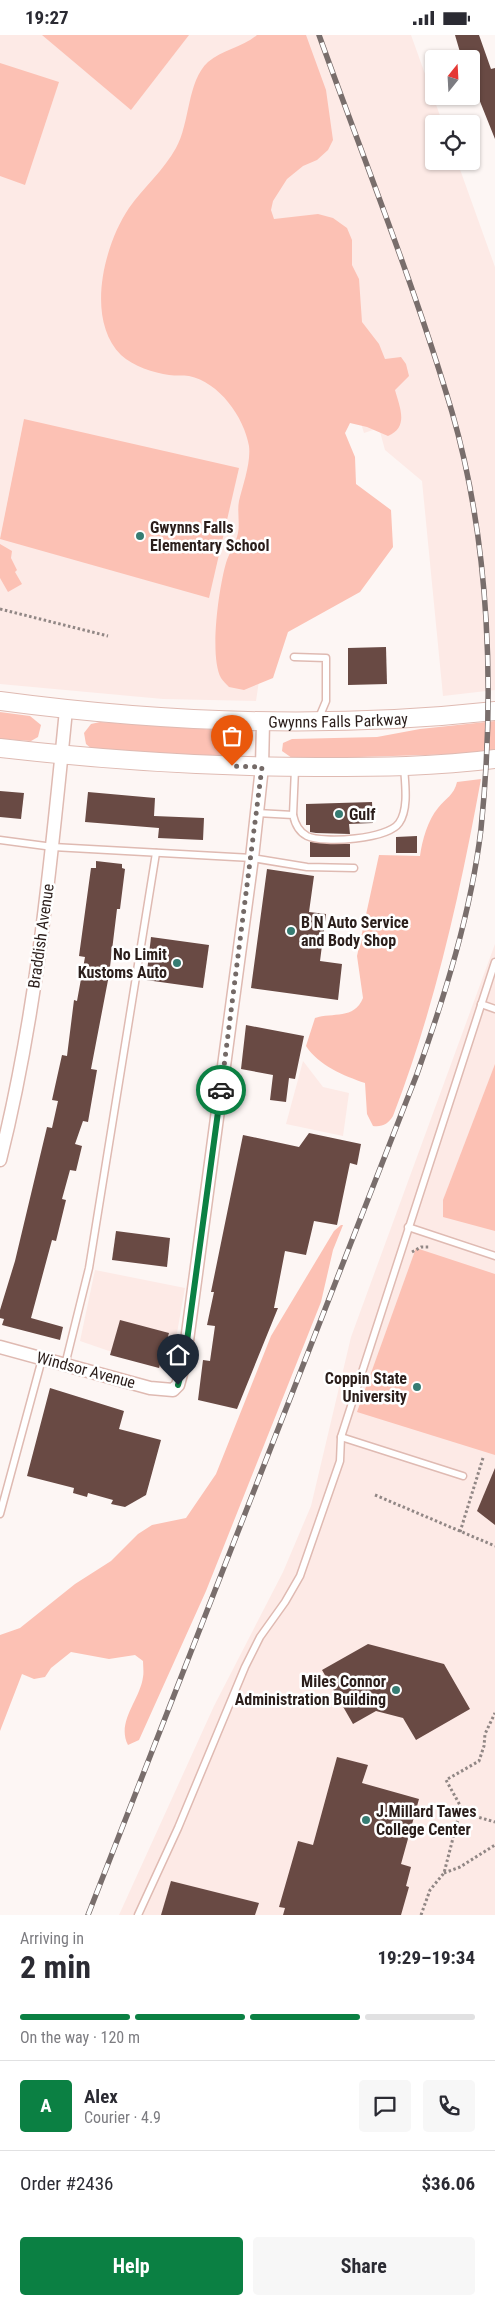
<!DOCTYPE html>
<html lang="en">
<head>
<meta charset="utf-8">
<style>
	body { margin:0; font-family:"Roboto Condensed",sans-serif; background:#f7f7f7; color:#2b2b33; height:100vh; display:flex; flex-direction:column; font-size:19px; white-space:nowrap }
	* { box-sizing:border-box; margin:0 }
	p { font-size:16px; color:#7c7c81 }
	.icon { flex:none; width:28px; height:28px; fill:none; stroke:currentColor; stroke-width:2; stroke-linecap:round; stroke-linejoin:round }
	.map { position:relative; height:1880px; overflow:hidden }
	.drawer { display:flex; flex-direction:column; background:#fff; flex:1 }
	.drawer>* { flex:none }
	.needle { width:32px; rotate:18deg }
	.fabs { position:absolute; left:425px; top:15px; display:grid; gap:10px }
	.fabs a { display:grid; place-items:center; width:55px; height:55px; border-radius:5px; background:#fff; box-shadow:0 1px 4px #0004; font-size:25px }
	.pin { position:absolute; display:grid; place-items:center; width:42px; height:42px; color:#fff; margin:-51px -21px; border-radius:50% 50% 50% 0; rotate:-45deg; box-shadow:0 0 5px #0007 }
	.pin .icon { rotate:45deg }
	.courier { position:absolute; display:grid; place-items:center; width:50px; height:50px; margin:-25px; border:4px solid #0b8043; border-radius:50%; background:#fff; color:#222; box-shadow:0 1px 6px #0007 }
	.headline em { font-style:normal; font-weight:700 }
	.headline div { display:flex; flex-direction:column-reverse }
	.headline { display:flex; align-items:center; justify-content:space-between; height:85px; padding:0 20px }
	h1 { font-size:32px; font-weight:700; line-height:38px }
	.bar { display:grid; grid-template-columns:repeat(4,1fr); gap:8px 5px; align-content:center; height:60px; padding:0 20px }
	.bar i { height:6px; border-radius:4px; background:#e1e1e2 }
	.bar .active { background:#0b8043 }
	.bar p { grid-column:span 4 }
	.line { display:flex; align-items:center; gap:12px; padding:0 20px; border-top:1px solid #e1e1e2 }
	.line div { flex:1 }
	.round { display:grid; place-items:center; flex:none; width:52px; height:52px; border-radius:5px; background:#f7f7f7 }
	.cta { display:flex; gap:10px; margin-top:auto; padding:10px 20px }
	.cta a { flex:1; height:58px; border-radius:5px; background:#0b8043; color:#fff; font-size:20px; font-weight:700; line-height:58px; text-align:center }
	.cta a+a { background:#f7f7f7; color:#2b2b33 }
	.status { display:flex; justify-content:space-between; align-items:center; height:35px; padding:0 25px; background:#fff; direction:ltr }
	.status svg { height:14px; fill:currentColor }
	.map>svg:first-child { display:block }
</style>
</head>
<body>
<div class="status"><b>19:27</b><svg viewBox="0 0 49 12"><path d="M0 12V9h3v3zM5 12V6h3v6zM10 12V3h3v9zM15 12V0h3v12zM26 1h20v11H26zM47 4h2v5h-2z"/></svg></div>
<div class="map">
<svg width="495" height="1880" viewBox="0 0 495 1880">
	<rect width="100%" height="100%" fill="#fdf6f4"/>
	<!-- built -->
	<g fill="#fdeae6">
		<path d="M0,0H411L443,89H434V126H457L495,232V655L443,661L422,446L385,415L379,393L364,398L347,343L303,353L256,666L163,664L0,649Z"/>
		<path d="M495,909V1880H119L214,1671L283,1537L311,1471L351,1302Z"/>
		<path d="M303,1026L323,1052L349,1058L343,1101L286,1089Z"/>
		<path d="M95,1235L185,1253L170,1337L80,1306Z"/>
	</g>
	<!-- green -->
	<g fill="#fcc1b4">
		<path d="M42,0H189L131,75Z"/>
		<path d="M257,0H306L326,55L333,105L328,115L317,125L303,131L287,144L273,166L271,175L274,184L318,179L333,183L347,193L352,205V230L359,244L362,287L379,309L385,324L401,322L406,329L409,341L395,355C400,373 409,392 388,401L367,392L350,388L345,398L355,422L356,449L391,475L393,512L360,557L288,597L273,643L244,655L229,652C226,649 223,646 221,643C209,621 219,552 226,528C229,518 236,508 238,498C240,488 237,476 239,466C243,449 251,428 249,411C244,382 219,347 189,341C183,340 176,341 169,340C154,338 133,331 121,320C85,284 104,210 129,173C143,153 164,135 176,113C190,89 187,46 208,27C222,15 243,12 257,0Z"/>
		<path d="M0,28L59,47L25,150L0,141Z"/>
		<path d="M24,384L239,433L209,563L0,504Z"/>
		<path d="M0,509L12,516L11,523L17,535L15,537L22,549L8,557L0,543Z"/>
		<path d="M0,677L30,681L41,690L38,702L31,706L0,704Z"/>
		<path d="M495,686V716L460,719L325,723H292L282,716L283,708L292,704L377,702L420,694Z"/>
		<path d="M100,687L233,696L241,705L240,717L234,722H196L92,714L86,709L84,698L91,689Z"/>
		<path d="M481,744C460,859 435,972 393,1081C388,1089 383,1092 373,1091L367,1079L365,1048C344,1041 318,1030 306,1011L315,983C333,977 354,985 363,963L357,921L379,820L420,821C422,805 428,785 438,773C446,763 454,760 457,747Z"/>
		<path d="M495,1029V1196L443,1182V1165Z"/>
		<path d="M341,1190H343L333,1215L321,1267L206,1556L139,1705L128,1710C116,1687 140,1665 143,1642C144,1637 143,1631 143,1626L135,1620L109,1624L71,1617L51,1633L45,1642L34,1644L22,1639L0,1696V1600L20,1593L75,1549L111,1526L138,1499L152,1490L186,1483L216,1439L271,1301L334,1196Z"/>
		<path d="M416,1213L495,1239V1420L357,1377Z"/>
	</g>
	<!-- building -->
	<g fill="#694a44">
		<path d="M455,0H479L491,34L495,33V104L471,44V24H462Z"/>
		<path d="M386,612L387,649L348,650V613Z"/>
		<path d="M0,756L24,758L21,784L0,782Z"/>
		<path d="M88,757L155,763L154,781L204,783L203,805L158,803L159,793L85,787Z"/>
		<path d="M372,767L373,788L349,789L350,799L316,798L310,797V790H306V769Z"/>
		<path d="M417,801V818H396V802Z"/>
		<path d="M310,807L350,809V822H310Z"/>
		<path d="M96,826L122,829V833L125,834L120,874H117L109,940L91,1034L97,1035L88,1087L83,1086L75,1109L82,1111L76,1136L70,1135L62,1164L66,1165L56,1206L52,1205L31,1283L63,1292L60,1305L2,1290L4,1284L0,1283V1275L15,1226L47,1092L52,1093L58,1066L52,1065L62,1020L67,1021L74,965L77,966L85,922L79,921L91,833H96Z"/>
		<path d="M267,834L314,841L309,877L326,879L320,926L342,929L338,965L251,953Z"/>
		<path d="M151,902L209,910L203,953L146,945Z"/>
		<path d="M246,990L304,1001L295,1044L289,1043L286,1067L270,1065L273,1040L241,1034Z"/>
		<path d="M309,1098L361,1109L357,1130L350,1128L337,1190L314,1186L306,1220L285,1216L274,1273H278L237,1374L198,1365L203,1325L210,1326L215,1291L207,1290L214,1257H211L243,1100L299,1112Z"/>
		<path d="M116,1196L170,1203L167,1232L112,1225Z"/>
		<path d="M120,1285L169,1298L159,1333L110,1320Z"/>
		<path d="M50,1353L124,1376L119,1394L161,1405L146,1460L125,1472L111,1469L113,1465L88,1458L87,1462L73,1458L74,1453L27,1441Z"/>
		<path d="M495,1433V1490L477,1476Z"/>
		<path d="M368,1609L444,1629L470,1674L416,1705L403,1683L376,1676L353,1689L322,1635Z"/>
		<path d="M337,1722L368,1730L362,1748L419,1764L401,1829L411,1832L406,1851L409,1852L401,1880H283L285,1873L279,1872L298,1806L313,1810Z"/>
		<path d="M171,1846L259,1868L255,1880H161Z"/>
	</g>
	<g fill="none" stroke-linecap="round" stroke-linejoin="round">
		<!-- service casing -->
		<g stroke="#dfbab2" stroke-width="9">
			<g id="service">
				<path d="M294,622L326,623V666L318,685"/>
				<path d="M257,778L293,780C295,789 299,797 307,801C324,809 388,804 399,788C409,774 405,748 404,732"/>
				<path d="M293,780L295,734"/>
				<path d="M0,805L53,812L252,823L307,832L354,833"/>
				<path d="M481,969L495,974"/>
				<path d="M408,1192L495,1221"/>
				<path d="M65,1330L89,1233L156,818"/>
				<path d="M341,1402L463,1441"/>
				<path d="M0,1479L42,1324"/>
				<path d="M138,1880L178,1793L245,1632L260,1602L285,1567L300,1541L340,1426L341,1402L495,927"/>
			</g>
		</g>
		<!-- minor casing -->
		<g stroke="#dfbab2" stroke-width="15">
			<g id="minor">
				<path d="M0,1125C37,978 51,826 66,675"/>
				<path d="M0,1312L150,1353L173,1355L178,1350L184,1328L252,823L262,732L263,687"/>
			</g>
		</g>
		<!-- secondary casing -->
		<g stroke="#dfbab2" stroke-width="20">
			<g id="secondary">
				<path id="s1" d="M0,666C164,688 330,694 495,676"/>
				<path d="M0,713C105,725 211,732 317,732C377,732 436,732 495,724"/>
			</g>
		</g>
		<!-- path -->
		<g stroke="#918785" stroke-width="3" stroke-dasharray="2.5 2.5" stroke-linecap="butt">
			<path d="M0,574L108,601"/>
			<path d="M412,1217L421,1212H430"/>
			<path d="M375,1460L495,1511"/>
			<path d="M460,1497L483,1423"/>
			<path d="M460,1777L495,1787"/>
			<path d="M444,1838L460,1832L495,1810"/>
			<path d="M421,1880L430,1855L444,1838L461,1772L446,1745L479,1726L484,1711L485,1699L495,1678"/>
		</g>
		<!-- service -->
		<use href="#service" stroke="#fff" stroke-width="6"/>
		<!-- minor -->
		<use href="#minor" stroke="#fff" stroke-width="12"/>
		<!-- secondary -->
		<use href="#secondary" stroke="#fff" stroke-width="18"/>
		<!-- rail casing -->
		<g stroke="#796e6c" stroke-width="5.5">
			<path id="rail" d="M88,1880L417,1039C445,960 471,878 481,794C495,658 490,509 452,377C414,249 364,125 319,0"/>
		</g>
		<!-- rail -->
		<use href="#rail" stroke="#fff" stroke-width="4" stroke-dasharray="11" stroke-linecap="butt"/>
	</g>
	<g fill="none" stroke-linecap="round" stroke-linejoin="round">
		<!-- done -->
		<path stroke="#746a67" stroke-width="5" stroke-dasharray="0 9" d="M221,1055L262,732L232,731"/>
		<!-- route -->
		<path stroke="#0b8043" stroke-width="6" d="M178,1350L184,1328L221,1055"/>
	</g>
	<!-- markers -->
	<g fill="#367c73" stroke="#fff" stroke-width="2">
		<circle cx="140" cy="501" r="5"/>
		<circle cx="339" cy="779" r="5"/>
		<circle cx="291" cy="896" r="5"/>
		<circle cx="177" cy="928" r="5"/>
		<circle cx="417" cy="1352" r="5"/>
		<circle cx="396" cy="1655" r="5"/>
		<circle cx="366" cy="1785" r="5"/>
	</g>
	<g text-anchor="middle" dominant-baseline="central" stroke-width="5" stroke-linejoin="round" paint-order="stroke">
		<!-- poi labels -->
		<g font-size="16" font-weight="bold" fill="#2b1e1b" stroke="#fff" text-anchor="start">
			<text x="150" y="492">Gwynns Falls<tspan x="150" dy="18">Elementary School</tspan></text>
			<text x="349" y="779">Gulf</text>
			<text x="301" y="887">B N Auto Service<tspan x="301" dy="18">and Body Shop</tspan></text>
			<text x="167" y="919" text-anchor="end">No Limit<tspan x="167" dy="18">Kustoms Auto</tspan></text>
			<text x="407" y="1343" text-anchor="end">Coppin State<tspan x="407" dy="18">University</tspan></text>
			<text x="386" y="1646" text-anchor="end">Miles Connor<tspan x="386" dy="18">Administration Building</tspan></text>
			<text x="376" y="1776">J.Millard Tawes<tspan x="376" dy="18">College Center</tspan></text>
		</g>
		<!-- street labels -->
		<g font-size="16" fill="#2b1e1b" stroke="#fff">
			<text stroke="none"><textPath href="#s1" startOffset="339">Gwynns Falls Parkway</textPath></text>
			<text transform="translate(41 901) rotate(-82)">Braddish Avenue</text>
			<text transform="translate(86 1335) rotate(15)">Windsor Avenue</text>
		</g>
	</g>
</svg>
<div class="fabs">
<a><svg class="needle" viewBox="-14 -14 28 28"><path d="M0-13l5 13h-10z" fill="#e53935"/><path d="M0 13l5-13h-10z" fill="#7c7c81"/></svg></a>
<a><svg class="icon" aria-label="locate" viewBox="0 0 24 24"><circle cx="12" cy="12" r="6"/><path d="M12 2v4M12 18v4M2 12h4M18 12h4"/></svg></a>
</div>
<div class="pin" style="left:232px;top:731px;background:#ea580c"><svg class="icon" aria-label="bag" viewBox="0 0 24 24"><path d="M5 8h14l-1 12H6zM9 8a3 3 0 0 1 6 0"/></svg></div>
<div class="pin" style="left:178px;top:1350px;background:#1f2937"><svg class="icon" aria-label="home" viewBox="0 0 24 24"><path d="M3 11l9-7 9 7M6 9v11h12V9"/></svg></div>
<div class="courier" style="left:221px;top:1055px"><svg class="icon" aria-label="car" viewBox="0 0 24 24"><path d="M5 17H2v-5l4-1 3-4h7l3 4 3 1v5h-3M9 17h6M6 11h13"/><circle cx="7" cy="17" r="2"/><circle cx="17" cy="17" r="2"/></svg></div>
</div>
<section class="drawer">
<div class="headline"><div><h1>2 min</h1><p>Arriving in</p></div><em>19:29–19:34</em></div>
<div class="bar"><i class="active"></i><i class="active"></i><i class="active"></i><i></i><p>On the way · 120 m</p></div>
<div class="line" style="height:90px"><b class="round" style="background:#0b8043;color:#fff">A</b><div><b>Alex</b><p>Courier · 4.9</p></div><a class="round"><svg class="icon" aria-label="chat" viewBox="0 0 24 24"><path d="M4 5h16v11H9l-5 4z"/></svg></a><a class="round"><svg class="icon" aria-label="phone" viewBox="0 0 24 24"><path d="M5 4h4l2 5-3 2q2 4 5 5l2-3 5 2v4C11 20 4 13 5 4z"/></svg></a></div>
<div class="line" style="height:65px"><div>Order #2436</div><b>$36.06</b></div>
<div class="cta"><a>Help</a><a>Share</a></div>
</section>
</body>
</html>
